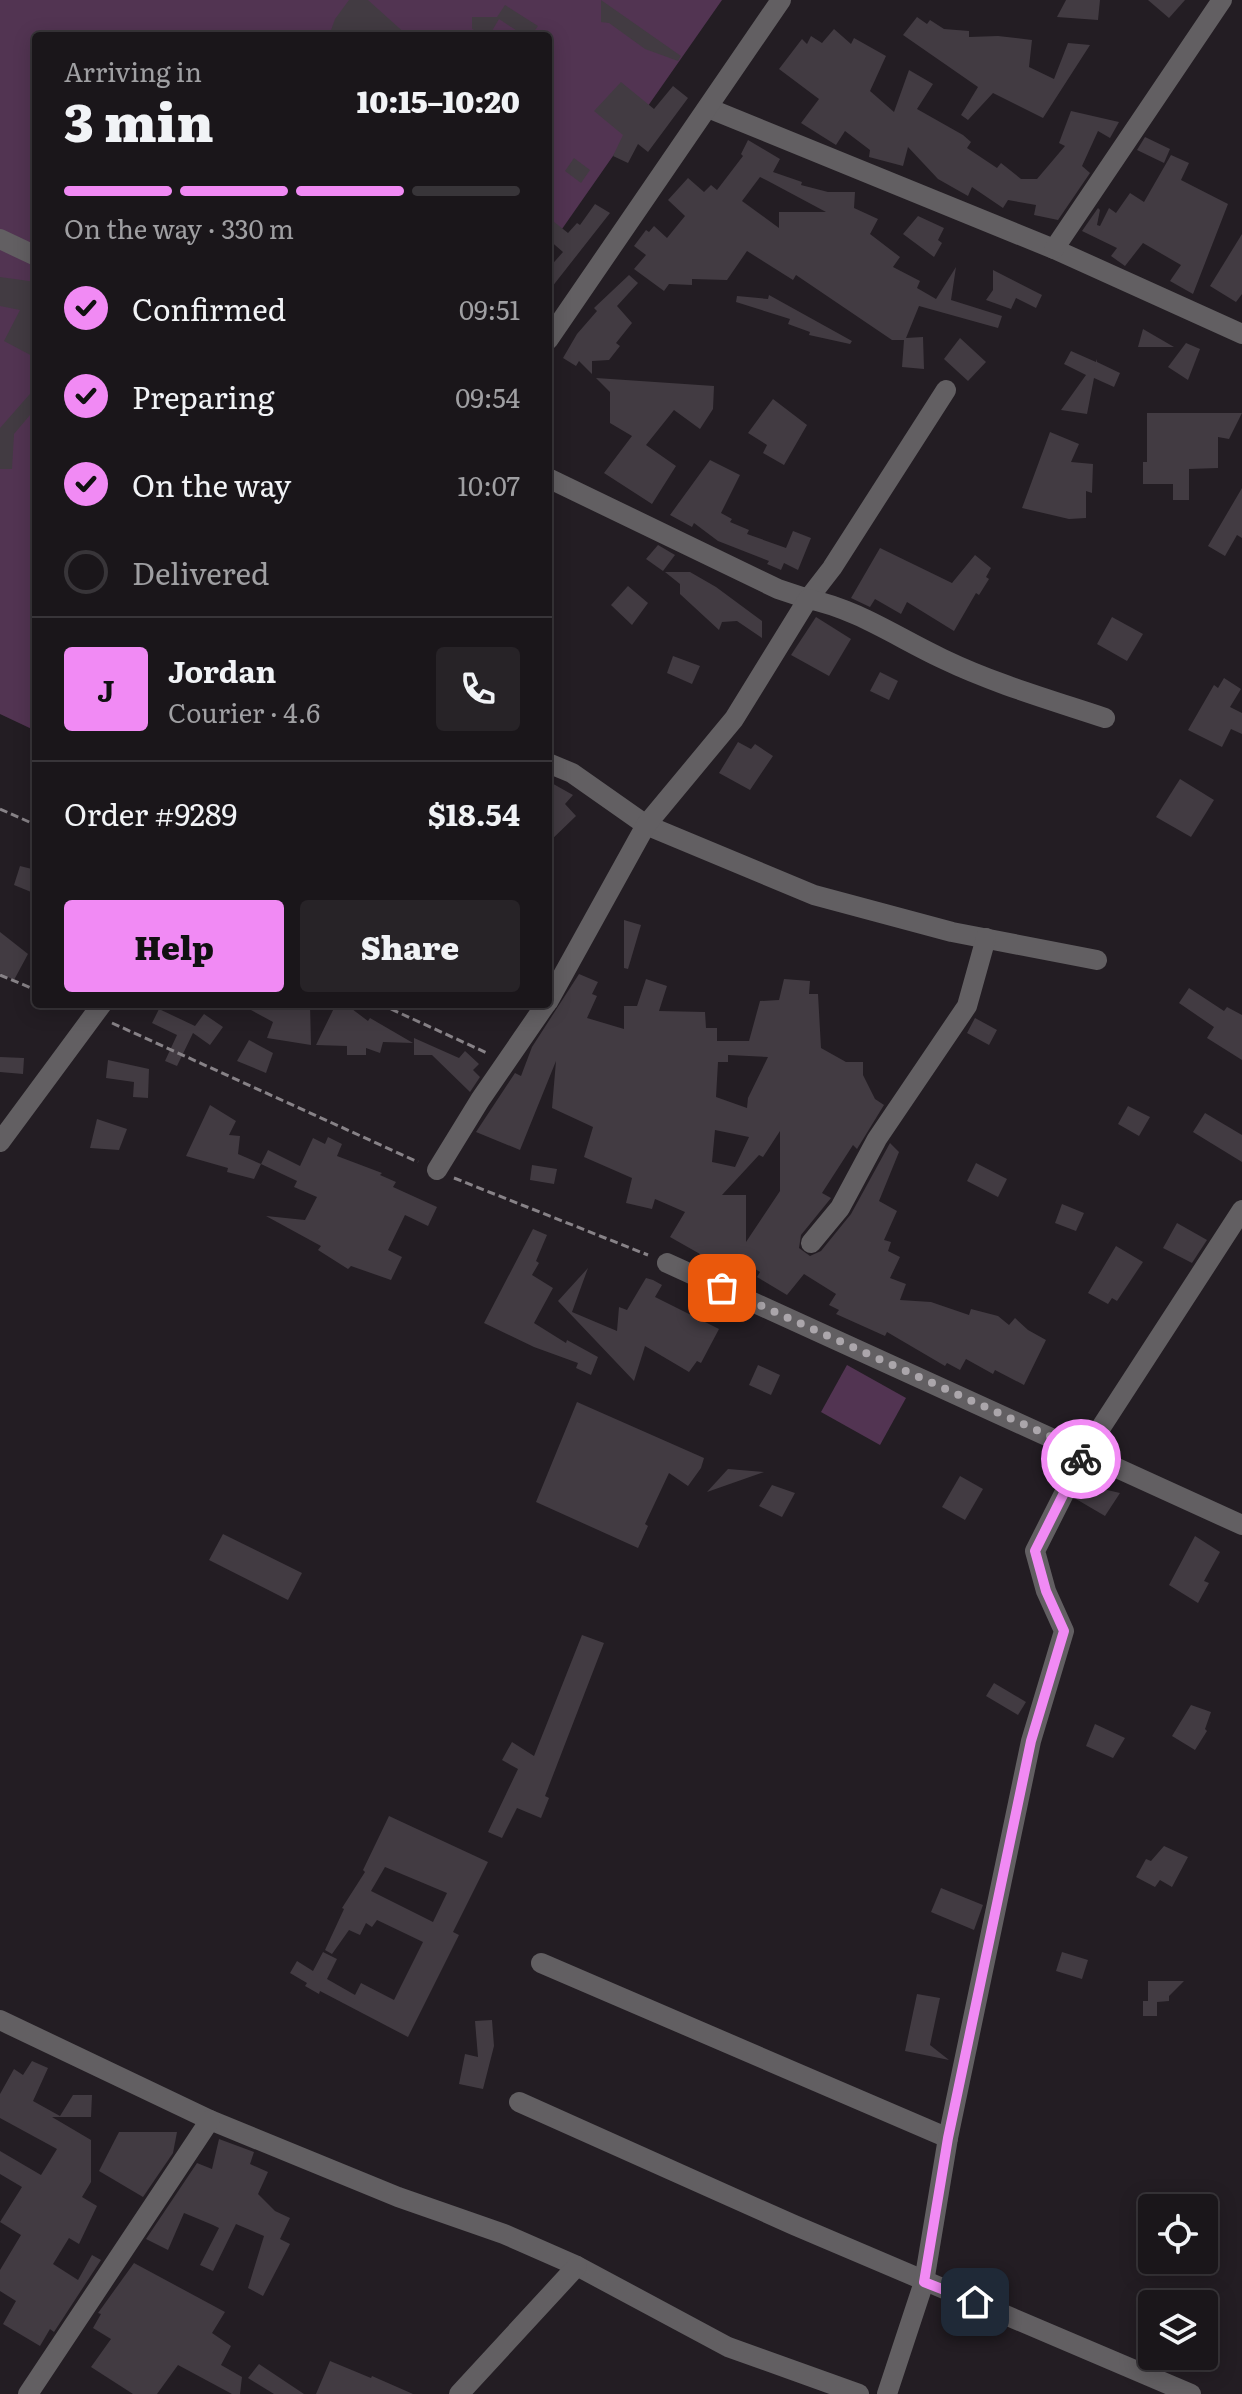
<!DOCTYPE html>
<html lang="en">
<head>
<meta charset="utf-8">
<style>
	body { margin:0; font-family:Literata,serif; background:#272327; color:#f1f3f6; height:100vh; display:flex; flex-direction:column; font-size:30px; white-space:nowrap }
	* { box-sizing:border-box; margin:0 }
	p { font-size:26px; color:#9f9fa2 }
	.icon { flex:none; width:44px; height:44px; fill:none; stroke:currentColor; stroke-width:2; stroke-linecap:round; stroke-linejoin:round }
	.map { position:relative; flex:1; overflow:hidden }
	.drawer { position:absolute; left:32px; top:32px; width:520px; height:976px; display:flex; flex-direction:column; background:#1a161a; border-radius:8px; box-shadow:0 4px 20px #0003,0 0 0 2px #383539 }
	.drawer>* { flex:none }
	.fabs { position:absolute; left:1138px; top:2194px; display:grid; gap:16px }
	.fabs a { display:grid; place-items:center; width:80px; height:80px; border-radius:8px; background:#1a161a; box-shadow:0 4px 20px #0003,0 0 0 2px #383539; font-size:40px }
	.pin { position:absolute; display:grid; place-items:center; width:68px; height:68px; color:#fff; margin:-34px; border-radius:16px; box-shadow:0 4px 12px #0006 }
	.courier { position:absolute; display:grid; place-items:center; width:80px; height:80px; margin:-40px; border:6px solid #f18af4; border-radius:50%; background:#fff; color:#222; box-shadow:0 2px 10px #0007 }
	.summary em { font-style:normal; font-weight:800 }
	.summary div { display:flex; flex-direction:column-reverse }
	.summary { display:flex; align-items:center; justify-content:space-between; height:136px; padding:0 32px }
	h1 { font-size:52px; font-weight:800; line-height:60px }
	.bar { display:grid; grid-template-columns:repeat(4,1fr); gap:12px 8px; align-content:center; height:96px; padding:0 32px }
	.bar i { height:10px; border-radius:6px; background:#383539 }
	.bar .selected { background:#f18af4 }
	.bar p { grid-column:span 4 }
	.line { display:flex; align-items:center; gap:20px; padding:0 32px; border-top:2px solid #383539 }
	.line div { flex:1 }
	.round { display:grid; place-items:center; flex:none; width:84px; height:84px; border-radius:8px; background:#272327 }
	ol { padding:0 32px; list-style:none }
	li { display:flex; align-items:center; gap:24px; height:88px }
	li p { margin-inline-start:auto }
	li .icon { padding:8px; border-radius:50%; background:#f18af4; color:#111; stroke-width:4 }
	li:last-child { color:#9f9fa2 }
	li i { width:44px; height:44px; border:4px solid #383539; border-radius:50% }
	.action { display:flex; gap:16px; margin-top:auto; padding:16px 32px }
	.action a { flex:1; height:92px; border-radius:8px; background:#f18af4; color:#111; font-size:32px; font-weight:800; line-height:92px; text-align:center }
	.action a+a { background:#272327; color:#f1f3f6 }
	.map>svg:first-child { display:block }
</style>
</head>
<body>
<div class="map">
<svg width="1242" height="2394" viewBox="0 0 1242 2394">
	<rect width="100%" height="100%" fill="#231d23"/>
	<!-- green -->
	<g fill="#523452">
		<path d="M0,0H722L548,249V36H36V731L0,714Z"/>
		<path d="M847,1365L906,1398L880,1445L821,1412Z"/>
	</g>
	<!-- building -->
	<g fill="#423b42" fill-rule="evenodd">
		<path d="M349,0H368L408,36H329L335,19Z"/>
		<path d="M601,0L681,56L678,61L645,49L609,23L601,22Z"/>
		<path d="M1066,0H1100L1098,20L1057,17Z"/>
		<path d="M1148,0H1185L1169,18Z"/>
		<path d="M505,5L538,26L531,36H525L499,19L489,36L472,29V17H497Z"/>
		<path d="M917,17L927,24L930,20L944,29L969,31V37L998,36L1032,40L1029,67L1054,79L1068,43L1090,45L1043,118L993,93L968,120L961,115L978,87L903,35Z"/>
		<path d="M834,29L851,44L854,38L886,56L870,91L894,112L909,70L933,84L917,109L963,135L971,142L967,148L997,168L1001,163L1021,179H1037L1065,146L1059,143L1071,111L1119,122L1110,138L1098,131L1082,166L1090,173L1058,220L1034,215L1036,205L1008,200L1003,208L972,187L968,196L938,179L908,147L903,166L869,157L870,150L845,131L836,145L801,123L819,99L779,69L802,39L807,44L811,36L822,43Z"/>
		<path d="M621,82L654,109L673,86L688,98L648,152L638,144L628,163L613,156L623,135L594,111Z"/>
		<path d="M1145,137L1170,149L1164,163L1137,150Z"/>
		<path d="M748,140L780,159L773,172L802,182L801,185L828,192H855L854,208L878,219L870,234L900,257L893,267L920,281L917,288L936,299L956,267L951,300L1002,316L998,328L919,306L906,338L923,337L924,369L902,367L904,340H892L796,275L793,280L747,251L727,280L692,279V285L669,284L664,291L634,269L646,255L634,246L646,230L649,232L654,226L667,238L685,216L668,200L688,178L704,192L711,185L717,190L743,156L741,154ZM760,177L768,181L826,212H779V228L742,201Z"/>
		<path d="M1171,155L1189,163L1181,180L1228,204L1193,294L1170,281L1181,265L1143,243L1125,266L1111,256L1117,248L1082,231L1098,208L1100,210L1097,225L1100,226L1109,208L1116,213L1130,193L1144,202Z"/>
		<path d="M574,158L590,170L581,183L565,171Z"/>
		<path d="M595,204L610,213L548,292V269L563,252L548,239V217L568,233L577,223L580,225Z"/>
		<path d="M918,216L944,228L938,240L942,243L934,257L903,234Z"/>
		<path d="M1242,234V294L1236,302L1210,286Z"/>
		<path d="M993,270L1042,295L1036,308L1016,298L1011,309L986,300L993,290Z"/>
		<path d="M629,275L638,283L617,306L632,323L616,343L620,346L609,360L592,361V374L579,361L576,366L563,358L577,334L597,311L594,308Z"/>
		<path d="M0,277L36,282V358L4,341L20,310L0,306Z"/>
		<path d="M769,295L852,341L850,344L809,335L810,332L788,324L790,319L736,302L737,296L768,299Z"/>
		<path d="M1143,329L1174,347H1138Z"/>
		<path d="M960,338L986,362L968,381L944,359Z"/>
		<path d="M1186,343L1200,349L1188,380L1168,367Z"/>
		<path d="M1071,351L1096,362L1097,359V362L1120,373L1114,387L1094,378L1087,414L1061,410L1086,375L1064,364Z"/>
		<path d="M596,378L714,386L713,409L700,429L674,410L646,445L676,466L652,504L604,473L632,436L610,423V392Z"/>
		<path d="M36,387V408L14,434L12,469H0V428Z"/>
		<path d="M773,399L807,425L784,465L763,453L767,445L748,433Z"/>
		<path d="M1147,413H1242L1229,439L1218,437V468L1189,469V500H1173V484H1143V462H1147Z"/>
		<path d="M1050,432L1079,444L1071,462L1093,464L1092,493L1086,491V518L1069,519L1022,508Z"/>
		<path d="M710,460L740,475L721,513L732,519L730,522L749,530L747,534L786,548L793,531L811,538L798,570L784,563L781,570L767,564L769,561L718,541L694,523L692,527L670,515Z"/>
		<path d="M1242,488V538L1237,535L1225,556L1208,546Z"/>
		<path d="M658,545L675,555L663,571L646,559Z"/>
		<path d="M880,548L952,583L975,555L991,568L986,577L989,579L979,595L976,593L954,631L907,602L901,614L875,599L870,607L851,598Z"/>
		<path d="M665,572H690L716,587L762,621V638L737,621L722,622L719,630L680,594V584Z"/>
		<path d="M628,586L648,603L632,625L611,605Z"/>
		<path d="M816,617L851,639L829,676L791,655Z"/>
		<path d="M1112,617L1143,634L1127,661L1097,644Z"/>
		<path d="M673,656L700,666L692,684L667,673Z"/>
		<path d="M880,672L898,681L889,700L870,691Z"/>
		<path d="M1224,678L1241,689L1230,707L1242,713V734L1231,729L1222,747L1188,730L1214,685L1218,688Z"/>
		<path d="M738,742L751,749L755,744L773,756L750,790L719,773Z"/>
		<path d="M1180,779L1214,800L1191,837L1156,817Z"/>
		<path d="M548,781L573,795L565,804L576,816L548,843Z"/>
		<path d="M20,866L36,870V894L14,885Z"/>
		<path d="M624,920L641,925L628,969L624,968Z"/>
		<path d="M0,932L28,954L14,980L0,973Z"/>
		<path d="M579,974L598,982L592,994L597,996L587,1018L624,1029V1006H637L646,979L667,986L659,1011L705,1012L706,1028H717V1041H749L760,1001L779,1000L784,979L810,981L809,994H818L821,1048L846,1062H863V1075L875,1099L884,1105L857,1149L853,1145L822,1193L831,1198L801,1235L799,1248L810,1256L821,1251L851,1214L890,1143L899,1152L879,1201L897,1211L884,1240L891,1242L888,1251L900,1257L890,1278L906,1284L900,1300L931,1302L969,1315L971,1309L998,1316L1009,1325L1015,1318L1028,1330L1046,1340L1024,1385L995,1370L993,1374L966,1359L960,1370L947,1363L945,1366L887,1332L885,1336L836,1314L839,1310L829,1305L836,1294L804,1274L787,1295L757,1277L760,1272L736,1257L722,1273L698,1260L700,1254L670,1237L685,1212L655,1199L652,1209L626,1203L632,1178L584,1157L593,1127L552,1108L556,1061L520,1150L476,1132L515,1073L521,1076L532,1047ZM728,1055L768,1057L748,1098L747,1108L716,1097L718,1062H728ZM715,1130L749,1137L735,1167L712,1162ZM780,1131V1191L746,1242V1195H722L759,1155L763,1157Z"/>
		<path d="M1189,988L1224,1011L1227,1007L1242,1015V1060L1207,1038L1214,1027L1179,1003Z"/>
		<path d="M240,1004H310L311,1045L267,1038L273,1022Z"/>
		<path d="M335,1006L345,1010L348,1006L368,1021L370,1018L413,1043L383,1042L380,1053L366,1048V1055H347V1046L316,1045Z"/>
		<path d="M159,1009L195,1026L204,1014L223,1027L210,1045L193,1033L177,1066L165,1061L177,1035L152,1023Z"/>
		<path d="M975,1018L997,1030L989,1045L967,1033Z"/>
		<path d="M414,1038L459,1058L465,1051L479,1064L473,1070L480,1077L470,1092L432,1055H414Z"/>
		<path d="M249,1040L273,1053L266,1073L237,1061Z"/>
		<path d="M0,1057L24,1058L23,1074L0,1072Z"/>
		<path d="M108,1060L149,1069L148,1098L133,1097L134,1082L106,1078Z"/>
		<path d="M210,1105L236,1121L229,1135L240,1136L238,1154L261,1164L254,1179L227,1172L228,1168L186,1156Z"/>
		<path d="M1128,1106L1150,1117L1139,1136L1118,1124Z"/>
		<path d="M1205,1113L1242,1135V1162L1193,1132Z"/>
		<path d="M97,1119L127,1129L119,1150L90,1148Z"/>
		<path d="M328,1137L342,1144L337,1156L382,1173L380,1175L396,1182L393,1187L437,1207L428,1226L405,1215L388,1250L402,1257L391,1280L351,1266L348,1269L318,1250L321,1246L266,1216L305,1220L317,1197L294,1187L297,1181L261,1164L268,1150L300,1166L313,1138L325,1144Z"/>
		<path d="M976,1163L1007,1179L998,1197L967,1181Z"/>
		<path d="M532,1165L557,1169L554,1184L530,1180Z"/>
		<path d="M1062,1204L1084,1213L1076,1231L1055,1223Z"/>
		<path d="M1177,1223L1207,1240L1192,1263L1163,1248Z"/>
		<path d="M533,1229L547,1235L536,1261L539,1263L532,1275L553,1288L534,1323L566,1343L567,1340L598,1357L591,1375L576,1368L578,1363L534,1347L484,1323Z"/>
		<path d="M1116,1246L1143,1262L1117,1301L1112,1298L1108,1304L1088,1293Z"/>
		<path d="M588,1268L572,1312L617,1331L619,1307L627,1310L646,1278L653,1280L662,1285L655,1297L719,1329L701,1363L697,1361L689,1372L645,1346L634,1381L558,1301Z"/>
		<path d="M758,1365L780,1375L771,1395L749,1385Z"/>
		<path d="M577,1402L704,1458L701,1468L688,1486L669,1473L645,1524L648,1526L638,1548L536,1502Z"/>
		<path d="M728,1469L764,1472L707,1492Z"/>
		<path d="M1091,1471L1108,1480L1103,1489L1120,1493L1105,1516L1076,1499Z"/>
		<path d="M960,1476L983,1489L965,1520L942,1507Z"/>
		<path d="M772,1485L795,1493L782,1517L759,1506Z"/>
		<path d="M223,1534L302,1573L288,1600L209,1560Z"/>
		<path d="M1195,1536L1220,1552L1204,1581L1209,1583L1198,1603L1169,1585Z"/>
		<path d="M582,1635L604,1643L545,1796L549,1798L541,1818L517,1808L502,1838L488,1832L518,1769L502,1760L512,1742L534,1756Z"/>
		<path d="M994,1683L1026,1702L1018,1715L986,1696Z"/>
		<path d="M1191,1705L1211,1712L1205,1729L1207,1731L1195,1750L1172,1736Z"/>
		<path d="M1095,1724L1125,1738L1113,1758L1086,1746Z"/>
		<path d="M389,1816L488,1862L453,1932L459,1935L408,2037L320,1991L319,1994L305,1986L307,1983L290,1973L297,1961L313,1971L323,1952L337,1959L327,1979L355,1995L361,1983L394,2000L423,1942L377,1920L372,1927L366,1923L360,1935L349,1930L332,1954L325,1950L344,1909L342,1908L365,1872L363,1870ZM385,1867L447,1893L433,1922L371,1891Z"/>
		<path d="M1164,1846L1188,1857L1172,1887L1160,1880L1155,1887L1136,1877L1146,1859L1151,1861Z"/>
		<path d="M941,1888L983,1905L974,1930L931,1912Z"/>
		<path d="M1062,1952L1088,1960L1082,1979L1056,1971Z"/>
		<path d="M1148,1981H1184L1169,1996V2001L1157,2002V2016H1143V2001H1148Z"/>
		<path d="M917,1994L940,1998L930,2045L949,2060L905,2051Z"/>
		<path d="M492,2020L494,2046L483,2089L459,2084L465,2054L478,2057L475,2021Z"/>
		<path d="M32,2061L48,2068L33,2101L60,2116L73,2095H92L91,2117H52L91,2140V2182L82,2197L97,2206L79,2244L69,2238L53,2264L78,2280L92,2255L101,2260L54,2332L50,2329L40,2346L3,2324L16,2301L0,2291V2270L21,2235L0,2222L22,2187L0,2174V2151L41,2175L57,2149L0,2118V2094L14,2069L23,2075Z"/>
		<path d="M119,2132H177L173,2153L143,2197L99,2171Z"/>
		<path d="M219,2139L254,2152L250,2164L268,2172L258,2194L275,2211L290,2218L280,2239L290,2244L263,2296L248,2288L264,2236L236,2224L213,2271L200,2265L219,2228L213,2225L184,2213L168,2250L146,2239L197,2163L212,2169Z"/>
		<path d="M134,2263L225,2312L212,2333L231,2346L221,2365L242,2377L240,2394H232L178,2365L157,2394H133L91,2367L111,2339L93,2328L101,2314L98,2313Z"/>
		<path d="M330,2361L371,2378L372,2376L413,2394H316Z"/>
		<path d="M259,2364L304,2394H274L248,2378Z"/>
	</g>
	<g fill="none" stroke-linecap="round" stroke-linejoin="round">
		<!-- path -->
		<g stroke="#878287" stroke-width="3" stroke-dasharray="8 4" stroke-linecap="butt">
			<path d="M0,809L36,825"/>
			<path d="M0,975L36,990"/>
			<path d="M380,1004L487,1053"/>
			<path d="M112,1023L418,1162"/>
			<path d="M454,1178L648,1255"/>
		</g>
		<!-- minor -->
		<g stroke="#625f62" stroke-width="20">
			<path d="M708,108L1054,249L1242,334"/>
			<path d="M0,239L36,256"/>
			<path d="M1054,249L1222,0"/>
			<path d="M548,340L781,0"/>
			<path d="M548,478L778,589L808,599L832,568L946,390"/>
			<path d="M548,763L572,773L646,825L814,895L952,932L1097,960"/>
			<path d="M548,1002L646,825L734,719L808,599C857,609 898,638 943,659C995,684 1051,700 1105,718"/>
			<path d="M0,1142L102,1004"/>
			<path d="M437,1170L480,1100L546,1004"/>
			<path d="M811,1243L840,1208L877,1139L967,1006L986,938"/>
			<path d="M667,1263L1242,1525"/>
			<path d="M541,1963L948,2138"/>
			<path d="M0,2020L210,2120L398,2197L504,2234L577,2266L728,2347L859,2394"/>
			<path d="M519,2102L794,2225L1191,2394"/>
			<path d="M28,2394L210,2120"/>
			<path d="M459,2394L577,2266"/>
			<path d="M887,2394L924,2282L948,2138L1031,1741L1064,1631L1046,1591L1035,1551L1085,1452L1242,1210"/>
		</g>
	</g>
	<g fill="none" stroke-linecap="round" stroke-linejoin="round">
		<!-- done -->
		<path stroke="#aba6ab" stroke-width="8" stroke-dasharray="0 14.4" d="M722,1288L1085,1452L1081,1459"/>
		<!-- route -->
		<path stroke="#f18af4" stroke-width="10" d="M975,2302L924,2282L948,2138L1031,1741L1064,1631L1046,1591L1035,1551L1081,1459"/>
	</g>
</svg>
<div class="fabs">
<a><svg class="icon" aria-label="locate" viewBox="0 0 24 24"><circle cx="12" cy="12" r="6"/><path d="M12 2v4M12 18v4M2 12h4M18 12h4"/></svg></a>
<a><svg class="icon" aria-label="layers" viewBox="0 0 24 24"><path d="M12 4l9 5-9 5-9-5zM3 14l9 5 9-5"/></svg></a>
</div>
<div class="pin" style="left:722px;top:1288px;background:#ea580c"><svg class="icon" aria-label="bag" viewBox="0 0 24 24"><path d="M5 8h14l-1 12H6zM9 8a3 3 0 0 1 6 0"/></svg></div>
<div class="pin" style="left:975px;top:2302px;background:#1f2937"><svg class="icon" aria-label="home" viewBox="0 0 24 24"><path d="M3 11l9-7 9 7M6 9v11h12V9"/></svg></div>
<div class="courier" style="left:1081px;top:1459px"><svg class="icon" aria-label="bike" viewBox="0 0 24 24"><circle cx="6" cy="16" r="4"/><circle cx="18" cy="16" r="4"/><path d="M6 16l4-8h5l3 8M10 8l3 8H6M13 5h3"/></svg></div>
<section class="drawer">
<div class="summary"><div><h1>3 min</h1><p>Arriving in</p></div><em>10:15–10:20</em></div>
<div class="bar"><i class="selected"></i><i class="selected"></i><i class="selected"></i><i></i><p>On the way · 330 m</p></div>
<ol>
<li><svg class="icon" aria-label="check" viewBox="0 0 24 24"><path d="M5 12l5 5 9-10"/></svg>Confirmed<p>09:51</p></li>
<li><svg class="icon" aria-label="check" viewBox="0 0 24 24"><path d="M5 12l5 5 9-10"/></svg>Preparing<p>09:54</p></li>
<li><svg class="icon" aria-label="check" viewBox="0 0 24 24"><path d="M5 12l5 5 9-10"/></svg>On the way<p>10:07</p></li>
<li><i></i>Delivered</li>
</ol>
<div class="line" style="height:144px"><b class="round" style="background:#f18af4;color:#111">J</b><div><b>Jordan</b><p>Courier · 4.6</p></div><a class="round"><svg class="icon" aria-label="phone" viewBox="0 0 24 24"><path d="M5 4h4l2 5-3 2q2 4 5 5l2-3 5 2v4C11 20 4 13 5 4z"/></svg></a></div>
<div class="line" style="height:104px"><div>Order #9289</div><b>$18.54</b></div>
<div class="action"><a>Help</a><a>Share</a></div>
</section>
</div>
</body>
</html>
